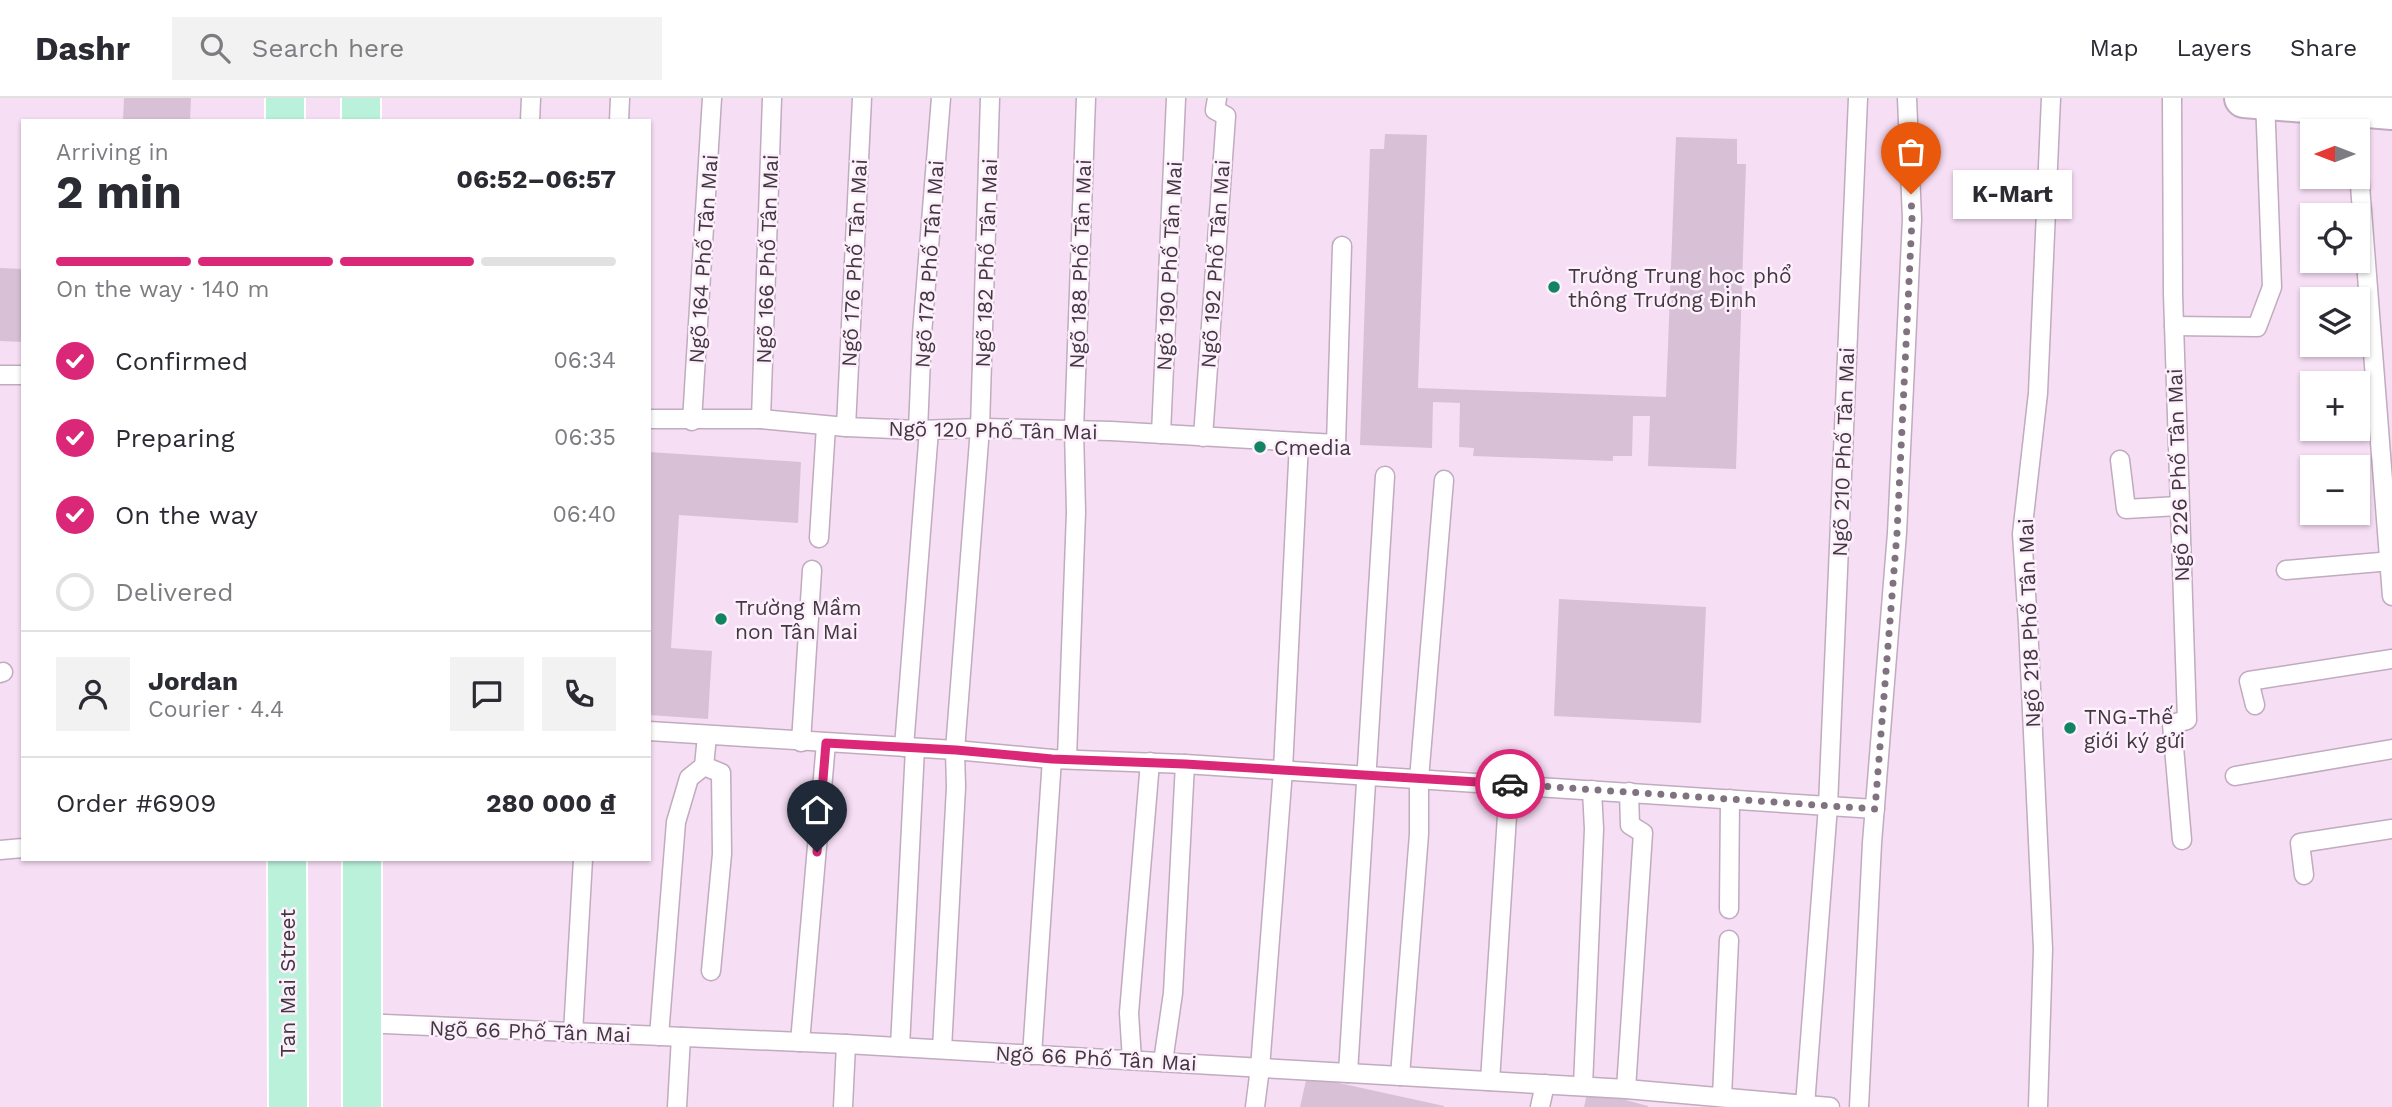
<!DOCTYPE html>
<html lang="en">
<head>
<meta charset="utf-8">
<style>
	body { margin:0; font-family:"Work Sans",sans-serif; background:#f2f2f3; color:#2b2b33; height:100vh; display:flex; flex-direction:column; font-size:26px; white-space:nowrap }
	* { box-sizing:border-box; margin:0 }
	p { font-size:23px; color:#7c7c81 }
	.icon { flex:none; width:38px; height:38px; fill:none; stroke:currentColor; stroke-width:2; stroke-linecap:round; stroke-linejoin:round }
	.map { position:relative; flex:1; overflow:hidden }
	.drawer { position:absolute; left:21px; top:21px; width:630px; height:742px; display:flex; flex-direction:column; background:#fff; border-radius:0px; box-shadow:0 2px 5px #0004 }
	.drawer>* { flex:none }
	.needle { width:46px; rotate:270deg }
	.tools { position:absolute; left:2300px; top:21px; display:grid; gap:14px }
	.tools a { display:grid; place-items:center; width:70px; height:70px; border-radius:0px; background:#fff; box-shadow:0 2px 5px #0004; font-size:35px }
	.pin { position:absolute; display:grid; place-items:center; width:60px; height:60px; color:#fff; margin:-72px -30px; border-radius:50% 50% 50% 0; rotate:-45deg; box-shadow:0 0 7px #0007 }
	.pin .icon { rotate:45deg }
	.courier { position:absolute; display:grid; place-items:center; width:70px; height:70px; margin:-35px; border:5px solid #db2777; border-radius:50%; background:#fff; color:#222; box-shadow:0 2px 9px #0007 }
	.bubble { position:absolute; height:49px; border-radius:0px; background:#fff; box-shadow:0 2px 5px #0004; font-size:23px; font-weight:700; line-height:49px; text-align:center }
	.headline em { font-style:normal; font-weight:700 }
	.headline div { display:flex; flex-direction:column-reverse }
	.headline { display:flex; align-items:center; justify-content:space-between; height:119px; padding:0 35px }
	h1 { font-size:46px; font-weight:700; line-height:52px }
	.bar { display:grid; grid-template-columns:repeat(4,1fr); gap:10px 7px; align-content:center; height:84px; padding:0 35px }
	.bar i { height:9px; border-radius:5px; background:#e1e1e2 }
	.bar .active { background:#db2777 }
	.bar p { grid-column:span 4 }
	.line { display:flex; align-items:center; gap:18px; padding:0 35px; border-top:2px solid #e1e1e2 }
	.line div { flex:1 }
	.round { display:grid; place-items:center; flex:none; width:74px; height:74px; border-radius:0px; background:#f2f2f3 }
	ol { padding:0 35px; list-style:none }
	li { display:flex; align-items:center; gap:21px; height:77px }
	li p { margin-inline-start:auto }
	li .icon { padding:7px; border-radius:50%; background:#db2777; color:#fff; stroke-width:4 }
	li:last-child { color:#7c7c81 }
	li i { width:38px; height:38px; border:4px solid #e1e1e2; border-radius:50% }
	header { display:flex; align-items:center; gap:42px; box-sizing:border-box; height:98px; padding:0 35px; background:#fff; border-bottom:2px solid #e1e1e2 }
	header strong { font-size:33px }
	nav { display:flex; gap:38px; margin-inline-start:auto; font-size:24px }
	.search { width:490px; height:63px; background:#f2f2f3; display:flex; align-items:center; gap:18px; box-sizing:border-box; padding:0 24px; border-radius:0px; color:#7c7c81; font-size:26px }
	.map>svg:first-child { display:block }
</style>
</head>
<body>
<header>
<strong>Dashr</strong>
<div class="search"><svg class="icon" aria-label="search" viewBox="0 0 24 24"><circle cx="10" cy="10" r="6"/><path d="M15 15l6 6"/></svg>Search here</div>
<nav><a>Map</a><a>Layers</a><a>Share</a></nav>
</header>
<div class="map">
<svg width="2392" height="1009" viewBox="0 0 2392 1009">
	<rect width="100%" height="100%" fill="#f6def4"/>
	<!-- building -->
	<g fill="#d8c1d6">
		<path d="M124,0H191L190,23H123Z"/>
		<path d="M1385,36L1427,37L1418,290L1666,299L1676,39L1737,41V66H1746L1736,371L1648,368L1650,318H1633L1632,358H1613V363L1473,358L1474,350L1459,349L1460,305L1433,304L1432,350L1360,347L1370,51H1384Z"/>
		<path d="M0,170L23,171V244L0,243Z"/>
		<path d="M649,354L801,364L798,425L679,417L671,550L712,553L708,621L649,617Z"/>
		<path d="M1559,501L1706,509L1701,625L1554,618Z"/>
		<path d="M1307,978L1444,1008V1009H1300Z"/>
		<path d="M1588,992L1648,1008V1009H1584Z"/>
	</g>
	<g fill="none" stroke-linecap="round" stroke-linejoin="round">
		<!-- service casing -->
		<g stroke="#c1abbf" stroke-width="21">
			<g id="service">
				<path d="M2172,0L2173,196L2187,622L2172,626L2182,742"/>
				<path d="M530,23L531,0"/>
				<path d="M619,23L620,0"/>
				<path d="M2357,49L2392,498"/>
				<path d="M2174,228L2257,229L2272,189L2265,1"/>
				<path d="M0,277H23"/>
				<path d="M649,321H761L846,329L918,332L980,330L1111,333L1336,346L1342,148"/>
				<path d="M761,321L772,0"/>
				<path d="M692,323L712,0"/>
				<path d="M846,329L862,0"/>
				<path d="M918,332L922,236L941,0"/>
				<path d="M1161,336L1176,0"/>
				<path d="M1203,339L1226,18L1215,12L1217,0"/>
				<path d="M2120,362L2126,411L2178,408"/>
				<path d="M819,440L826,328"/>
				<path d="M2286,472L2392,463"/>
				<path d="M0,575L3,574"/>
				<path d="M2255,607L2249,583L2392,561"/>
				<path d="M649,633L955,652L1052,661L1185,666L1875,711"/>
				<path d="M801,644L812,472"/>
				<path d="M904,649L929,332"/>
				<path d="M1067,660L1076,414L1074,332L1086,0"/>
				<path d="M704,668L721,675L722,756L711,873"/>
				<path d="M2235,678L2392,651"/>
				<path d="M0,752L23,750"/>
				<path d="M2304,777L2300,745L2392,731"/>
				<path d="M1729,811L1730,701"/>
				<path d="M362,925L846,946L1626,991L1830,1009"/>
				<path d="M573,935L583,761"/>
				<path d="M659,938L676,724L689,680L704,668L707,638"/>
				<path d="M800,944L826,645"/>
				<path d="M900,949L915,650"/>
				<path d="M942,951L956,689L955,652L980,330L990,0"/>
				<path d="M1032,957L1052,661"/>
				<path d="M1132,962L1129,915L1150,664"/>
				<path d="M1163,964L1173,895L1185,666"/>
				<path d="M1348,975L1385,378"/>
				<path d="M1400,978L1419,736V681L1444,382"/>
				<path d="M1490,983L1509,686"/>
				<path d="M1583,988L1594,731L1592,692"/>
				<path d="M1626,991L1643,735L1630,727L1629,694"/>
				<path d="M1722,999L1729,842"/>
				<path d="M1805,1007L1828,708L1858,0"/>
				<path d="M677,1009L681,939"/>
				<path d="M843,1009L846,946"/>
				<path d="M1255,1009L1260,970L1283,672L1299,344"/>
				<path d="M1540,1009L1545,986"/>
				<path d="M1859,1009L1872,745L1897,435L1912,121L1907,0"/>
				<path d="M2038,1009L2043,851L2028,526L2022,436L2038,295L2051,0"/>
			</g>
		</g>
		<!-- tertiary casing -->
		<g stroke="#c1abbf" stroke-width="42">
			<path id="tertiary" d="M2244,0L2392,12"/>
		</g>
		<!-- primary casing -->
		<g stroke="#fff" stroke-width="42">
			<g id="primary">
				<path d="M285,0V23"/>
				<path d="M361,0V23"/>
				<path d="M287,761L288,1009"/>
				<path d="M362,761V1009"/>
			</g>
		</g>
		<!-- service -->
		<use href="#service" stroke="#fff" stroke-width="18"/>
		<!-- tertiary -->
		<use href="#tertiary" stroke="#fff" stroke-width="38"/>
		<!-- primary -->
		<use href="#primary" stroke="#b9f1db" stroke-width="38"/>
	</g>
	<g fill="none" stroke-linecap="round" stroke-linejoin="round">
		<!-- done -->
		<path stroke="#80727f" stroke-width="7" stroke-dasharray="0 12.6" d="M1510,686L1875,711L1897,435L1912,121L1911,96"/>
		<!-- route -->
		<path stroke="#db2777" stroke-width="9" d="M817,754L826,645L956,652L1052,661L1185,666L1510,686"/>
	</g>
	<!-- markers -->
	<g fill="#128463" stroke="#fdeffc" stroke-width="2.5">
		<circle cx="1554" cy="189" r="7"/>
		<circle cx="1260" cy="349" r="7"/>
		<circle cx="721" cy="521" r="7"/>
		<circle cx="2070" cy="630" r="7"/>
	</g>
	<g text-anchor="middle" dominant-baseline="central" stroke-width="5" stroke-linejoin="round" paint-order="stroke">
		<!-- street labels -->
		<g font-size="21" fill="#413840" stroke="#fdeffc">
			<text transform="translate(703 161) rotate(-86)">Ngõ 164 Phố Tân Mai</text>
			<text transform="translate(767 161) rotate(-88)">Ngõ 166 Phố Tân Mai</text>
			<text transform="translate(854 165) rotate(-87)">Ngõ 176 Phố Tân Mai</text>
			<text transform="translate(986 165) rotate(-88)">Ngõ 182 Phố Tân Mai</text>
			<text transform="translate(929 166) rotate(-86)">Ngõ 178 Phố Tân Mai</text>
			<text transform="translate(1080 166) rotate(-88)">Ngõ 188 Phố Tân Mai</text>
			<text transform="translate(1215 166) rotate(-86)">Ngõ 192 Phố Tân Mai</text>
			<text transform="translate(1169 168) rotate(-87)">Ngõ 190 Phố Tân Mai</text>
			<text transform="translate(993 332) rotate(1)">Ngõ 120 Phố Tân Mai</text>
			<text transform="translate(1843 354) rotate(-88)">Ngõ 210 Phố Tân Mai</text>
			<text transform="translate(2178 377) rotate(-92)">Ngõ 226 Phố Tân Mai</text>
			<text transform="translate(2029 525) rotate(-92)">Ngõ 218 Phố Tân Mai</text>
			<text transform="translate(287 885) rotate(-90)">Tan Mai Street</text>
			<text transform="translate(530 933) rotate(2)">Ngõ 66 Phố Tân Mai</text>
			<text transform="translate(1096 960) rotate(3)">Ngõ 66 Phố Tân Mai</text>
		</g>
		<!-- poi labels -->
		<g font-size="21" fill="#413840" stroke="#fdeffc" text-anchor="start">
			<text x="1568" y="177">Trường Trung học phổ<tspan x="1568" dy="24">thông Trương Định</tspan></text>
			<text x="1274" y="349">Cmedia</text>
			<text x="735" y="509">Trường Mầm<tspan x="735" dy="24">non Tân Mai</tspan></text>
			<text x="2084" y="618">TNG-Thế<tspan x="2084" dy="24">giới ký gửi</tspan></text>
		</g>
	</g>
</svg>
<div class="tools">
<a><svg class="needle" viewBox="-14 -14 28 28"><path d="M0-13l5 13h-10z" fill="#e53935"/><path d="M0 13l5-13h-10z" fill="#7c7c81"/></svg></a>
<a><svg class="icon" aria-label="locate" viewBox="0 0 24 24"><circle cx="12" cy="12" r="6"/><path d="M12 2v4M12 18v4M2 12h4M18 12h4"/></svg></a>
<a><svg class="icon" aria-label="layers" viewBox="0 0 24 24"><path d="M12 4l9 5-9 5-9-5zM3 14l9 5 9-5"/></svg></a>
<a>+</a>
<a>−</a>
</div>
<div class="pin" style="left:1911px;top:96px;background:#ea580c"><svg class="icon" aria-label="bag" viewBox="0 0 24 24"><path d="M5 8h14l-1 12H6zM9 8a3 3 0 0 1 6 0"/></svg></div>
<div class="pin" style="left:817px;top:754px;background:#1f2937"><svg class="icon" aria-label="home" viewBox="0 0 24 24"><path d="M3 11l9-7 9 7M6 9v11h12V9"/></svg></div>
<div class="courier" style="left:1510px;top:686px"><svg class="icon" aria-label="car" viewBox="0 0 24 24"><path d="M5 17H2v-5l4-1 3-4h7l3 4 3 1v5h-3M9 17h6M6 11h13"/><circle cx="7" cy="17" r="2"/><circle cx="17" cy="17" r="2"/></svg></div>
<div class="bubble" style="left:1953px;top:72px;width:119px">K-Mart</div>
<section class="drawer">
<div class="headline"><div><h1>2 min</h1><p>Arriving in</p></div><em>06:52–06:57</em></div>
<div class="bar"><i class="active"></i><i class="active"></i><i class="active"></i><i></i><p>On the way · 140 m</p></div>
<ol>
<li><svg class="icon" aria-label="check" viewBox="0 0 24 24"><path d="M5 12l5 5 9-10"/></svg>Confirmed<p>06:34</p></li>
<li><svg class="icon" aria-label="check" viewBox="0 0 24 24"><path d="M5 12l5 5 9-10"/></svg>Preparing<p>06:35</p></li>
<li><svg class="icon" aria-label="check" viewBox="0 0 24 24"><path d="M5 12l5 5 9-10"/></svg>On the way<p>06:40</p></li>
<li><i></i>Delivered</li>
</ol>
<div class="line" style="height:126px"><a class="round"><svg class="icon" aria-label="person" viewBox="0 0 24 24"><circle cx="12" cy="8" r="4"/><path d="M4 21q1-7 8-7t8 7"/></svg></a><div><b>Jordan</b><p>Courier · 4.4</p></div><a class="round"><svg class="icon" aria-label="chat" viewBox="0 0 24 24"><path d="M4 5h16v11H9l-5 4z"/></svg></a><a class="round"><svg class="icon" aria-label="phone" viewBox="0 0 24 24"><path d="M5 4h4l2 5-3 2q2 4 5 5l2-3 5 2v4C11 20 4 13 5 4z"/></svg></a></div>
<div class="line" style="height:91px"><div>Order #6909</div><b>280 000 ₫</b></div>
</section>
</div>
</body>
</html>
